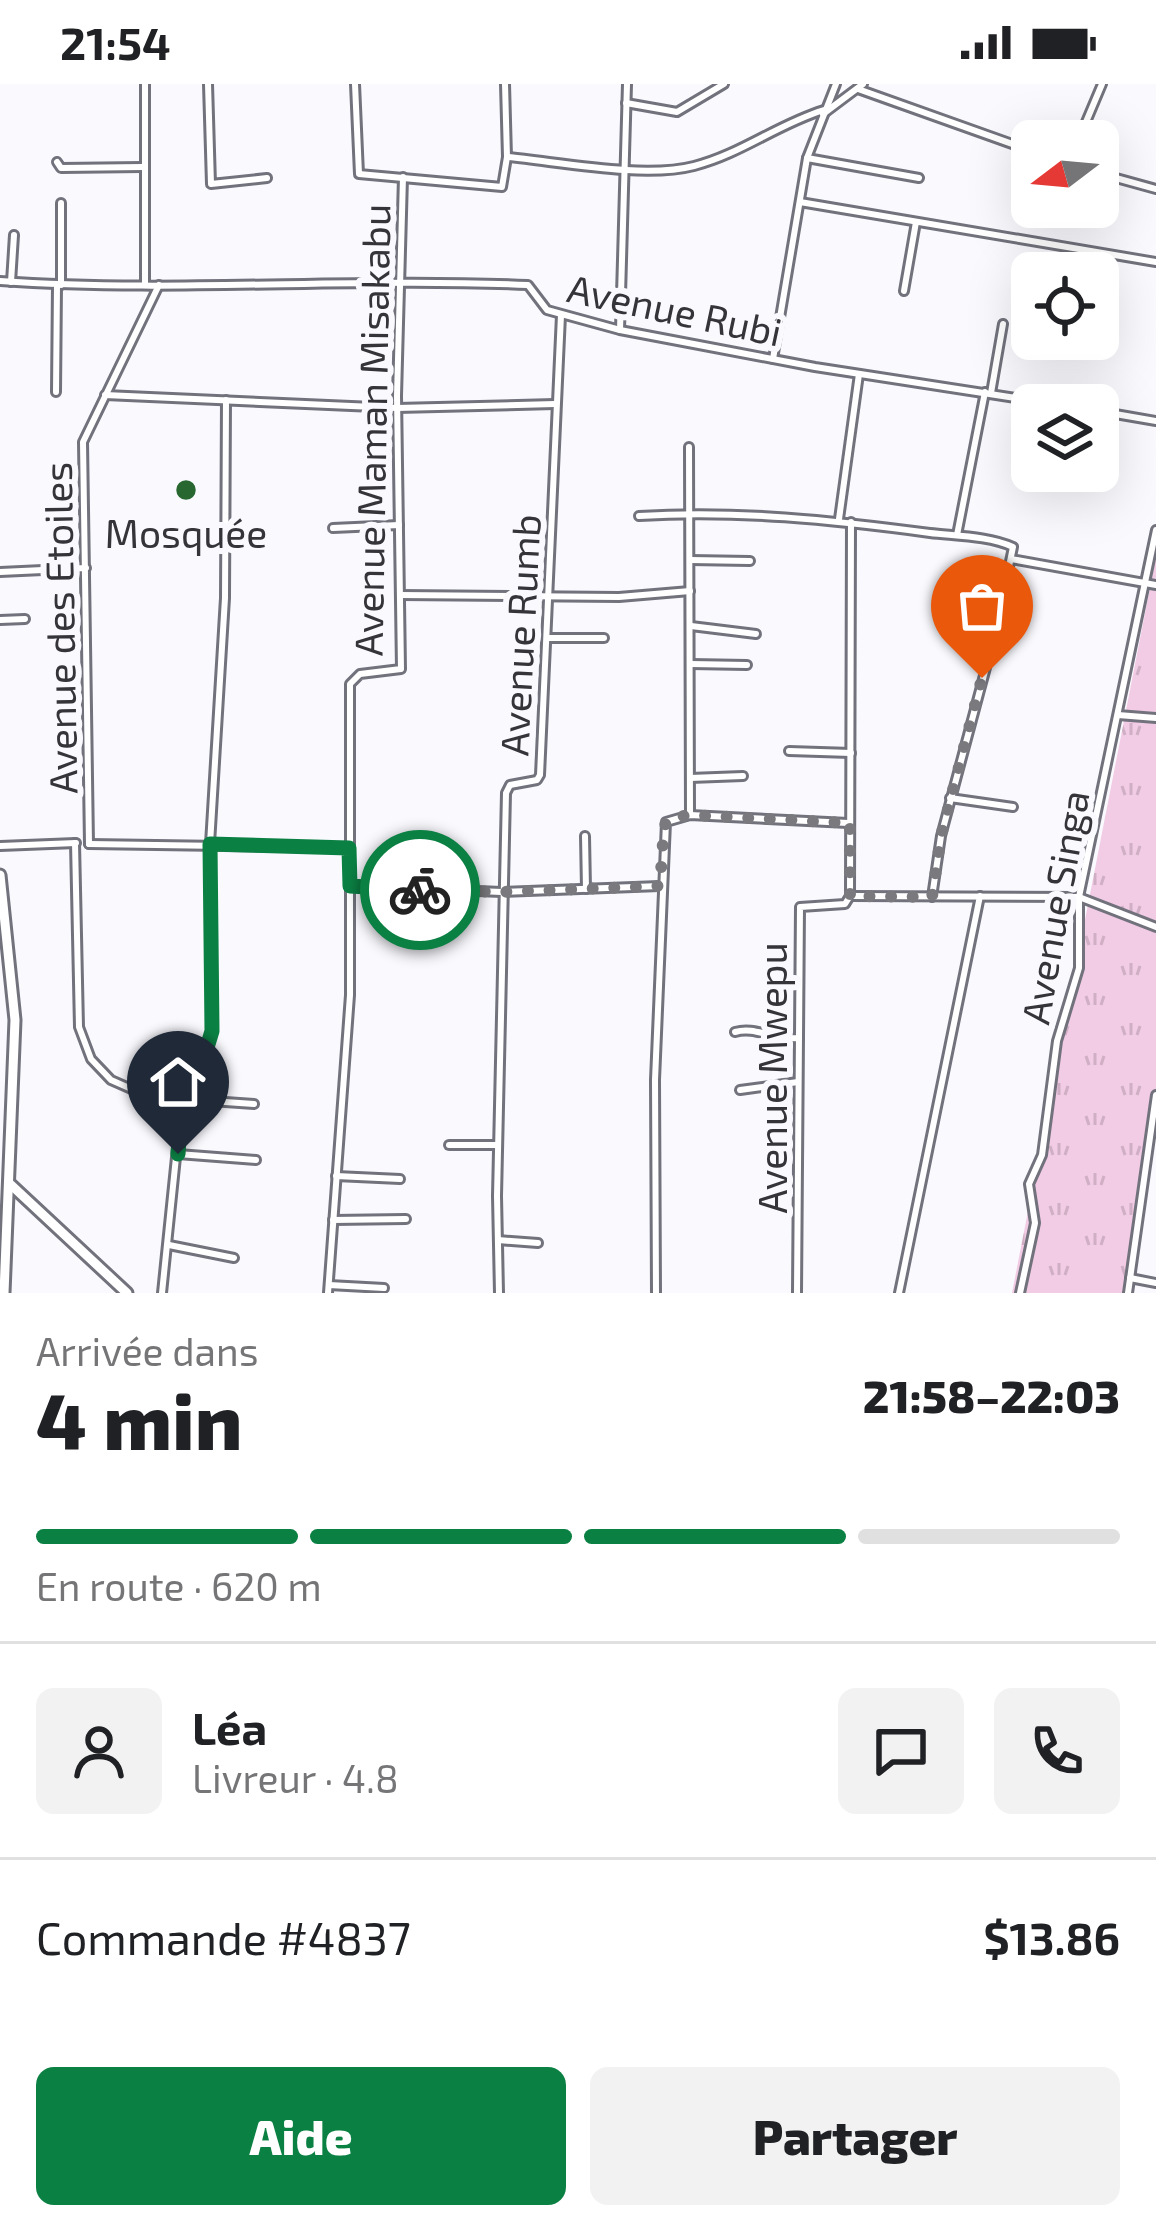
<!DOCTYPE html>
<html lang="fr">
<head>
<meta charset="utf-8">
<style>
	body { margin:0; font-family:"Exo 2",sans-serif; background:#f2f2f2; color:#202124; height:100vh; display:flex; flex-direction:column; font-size:45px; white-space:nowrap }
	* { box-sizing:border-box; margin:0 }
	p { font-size:39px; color:#757577 }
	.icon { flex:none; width:66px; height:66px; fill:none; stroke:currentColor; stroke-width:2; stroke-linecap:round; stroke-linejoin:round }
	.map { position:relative; height:1209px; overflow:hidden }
	.drawer { display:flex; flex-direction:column; background:#fff; flex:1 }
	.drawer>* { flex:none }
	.needle { width:78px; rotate:254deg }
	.tools { position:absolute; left:1011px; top:36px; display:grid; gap:24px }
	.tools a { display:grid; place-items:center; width:108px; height:108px; border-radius:18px; background:#fff; box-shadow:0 12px 48px #0002; font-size:60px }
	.pin { position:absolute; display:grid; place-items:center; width:102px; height:102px; color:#fff; margin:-123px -51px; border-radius:50% 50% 50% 0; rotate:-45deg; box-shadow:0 0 12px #0007 }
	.pin .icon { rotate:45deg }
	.courier { position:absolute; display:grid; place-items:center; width:120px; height:120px; margin:-60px; border:9px solid #0b8043; border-radius:50%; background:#fff; color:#222; box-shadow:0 3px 15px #0007 }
	.head em { font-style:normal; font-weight:800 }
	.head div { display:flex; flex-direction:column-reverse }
	.head { display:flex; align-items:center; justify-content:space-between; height:204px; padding:0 36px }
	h1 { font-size:78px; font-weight:800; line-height:90px }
	.bar { display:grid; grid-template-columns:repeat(4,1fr); gap:18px 12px; align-content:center; height:144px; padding:0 36px }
	.bar i { height:15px; border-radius:9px; background:#e0e0e0 }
	.bar .active { background:#0b8043 }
	.bar p { grid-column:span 4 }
	.line { display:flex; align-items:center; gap:30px; padding:0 36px; border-top:3px solid #e0e0e0 }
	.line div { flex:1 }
	.round { display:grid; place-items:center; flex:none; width:126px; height:126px; border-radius:18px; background:#f2f2f2 }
	.action { display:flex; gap:24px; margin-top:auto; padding:24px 36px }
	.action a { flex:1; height:138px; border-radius:18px; background:#0b8043; color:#fff; font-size:48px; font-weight:800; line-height:138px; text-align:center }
	.action a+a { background:#f2f2f2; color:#202124 }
	.status { display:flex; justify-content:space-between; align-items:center; height:84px; padding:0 60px; background:#fff; direction:ltr }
	.status svg { height:33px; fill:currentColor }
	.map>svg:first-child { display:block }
</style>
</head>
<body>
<div class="status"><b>21:54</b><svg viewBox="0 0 49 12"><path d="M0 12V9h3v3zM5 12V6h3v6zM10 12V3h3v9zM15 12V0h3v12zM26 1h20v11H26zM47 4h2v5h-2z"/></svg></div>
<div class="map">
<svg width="1156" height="1209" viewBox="0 0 1156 1209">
	<defs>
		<pattern id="grass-tufts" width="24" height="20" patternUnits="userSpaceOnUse" patternTransform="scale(3)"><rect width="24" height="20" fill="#f2cbe5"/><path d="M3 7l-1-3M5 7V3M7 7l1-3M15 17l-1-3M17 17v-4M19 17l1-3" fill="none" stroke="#d0afc5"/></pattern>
	</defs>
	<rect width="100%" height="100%" fill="#f9f9fe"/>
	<!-- grass -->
	<path fill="url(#grass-tufts)" d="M1156,473V1048L1131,1209H1012Z"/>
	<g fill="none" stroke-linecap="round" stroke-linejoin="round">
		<!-- minor casing -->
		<g stroke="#71727c" stroke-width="12">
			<g id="minor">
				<path d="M208,0L211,100L267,94"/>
				<path d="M355,0L359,90L502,103L507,73L505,0"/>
				<path d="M858,5L1032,67"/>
				<path d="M626,19L677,28L724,0"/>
				<path d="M823,30L863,0"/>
				<path d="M1078,57L1102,0"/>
				<path d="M507,73C560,78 644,95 694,82C741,70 778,40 824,26"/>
				<path d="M807,74L919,94"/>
				<path d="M57,78L61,84L143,83"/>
				<path d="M1098,89L1156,105"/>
				<path d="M800,118L1156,178"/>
				<path d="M0,197C176,209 352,193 528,201L547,226L620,246L815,283L1061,321"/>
				<path d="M11,198L14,151"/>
				<path d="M145,200V0"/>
				<path d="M61,201V119"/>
				<path d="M904,207L916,138"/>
				<path d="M620,246L627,0"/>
				<path d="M773,275L807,74L836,0"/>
				<path d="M56,308L57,201"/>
				<path d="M991,309L1003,240"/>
				<path d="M105,311L397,324L555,320"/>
				<path d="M1098,327L1156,337"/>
				<path d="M689,363L690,731"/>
				<path d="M639,432C737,426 833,436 930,449C956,452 989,452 1013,463L995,550L941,752L932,813"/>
				<path d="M839,435L859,290"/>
				<path d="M333,444L399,441"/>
				<path d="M957,451L985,308"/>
				<path d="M1011,475L1156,501"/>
				<path d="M690,476L750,477"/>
				<path d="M0,488L86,484"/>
				<path d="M400,511L619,513L690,507"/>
				<path d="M0,536L25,535"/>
				<path d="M691,542L756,550"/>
				<path d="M547,554H604"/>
				<path d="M691,580L747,581"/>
				<path d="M1118,631L1156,634"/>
				<path d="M789,667L851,669"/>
				<path d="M690,694L743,692"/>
				<path d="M950,714L1013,723"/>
				<path d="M585,752L586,805"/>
				<path d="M75,759L79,943L91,975L111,996L136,1007L182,1015L254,1020"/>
				<path d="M89,760L83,358L159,201"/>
				<path d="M89,760L349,764"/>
				<path d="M0,762L76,759"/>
				<path d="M352,802L502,808L660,802"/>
				<path d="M850,812L1079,813L1156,843"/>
				<path d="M735,948C756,942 771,956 799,954"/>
				<path d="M740,1006L798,998"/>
				<path d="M449,1061H498"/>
				<path d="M178,1070L256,1076"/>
				<path d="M336,1092L400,1095"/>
				<path d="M333,1136L406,1135"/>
				<path d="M498,1156L538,1159"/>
				<path d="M169,1161L234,1174"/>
				<path d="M1130,1194L1156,1199"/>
				<path d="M329,1201L384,1204"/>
				<path d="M162,1209L182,1015L202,980L212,947L210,760L225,514L226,316"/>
				<path d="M328,1209L350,911V600L360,590L401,585L397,312L403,93"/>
				<path d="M499,1209L497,1112L506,709L510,701L537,696L540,691L561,231"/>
				<path d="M656,1209L655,996L666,738L690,731L848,739"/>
				<path d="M797,1209L800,823L845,820L850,812L851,438"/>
				<path d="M899,1209L980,812"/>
				<path d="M1020,1209L1035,1139L1029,1100L1042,1071L1057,957L1079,884V813L1156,446"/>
				<path d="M1128,1209L1156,1011"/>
			</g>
		</g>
		<!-- tertiary casing -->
		<g stroke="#71727c" stroke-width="15">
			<path id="tertiary" d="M9,1099L127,1209"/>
		</g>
		<!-- secondary casing -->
		<g stroke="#71727c" stroke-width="15">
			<path id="secondary" d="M0,791L15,936L4,1209"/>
		</g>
		<!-- minor -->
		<use href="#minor" stroke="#fff" stroke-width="6"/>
		<!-- tertiary -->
		<use href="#tertiary" stroke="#fff" stroke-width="9"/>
		<!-- secondary -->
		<use href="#secondary" stroke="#fff" stroke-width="9"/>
	</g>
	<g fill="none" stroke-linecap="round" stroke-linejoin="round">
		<!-- done -->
		<path stroke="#7a7a7e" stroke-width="12" stroke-dasharray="0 21.6" d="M420,806L502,808L660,802L664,742L670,734L690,731L850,739V812L932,813L941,752L982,594"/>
		<!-- route -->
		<path stroke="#0b8043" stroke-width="15" d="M178,1070L182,1016L202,980L212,947L210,760L349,764L350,802L420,806"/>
	</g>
	<!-- markers -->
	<circle fill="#286730" stroke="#f9f9fe" stroke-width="4.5" cx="186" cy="406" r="12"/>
	<g text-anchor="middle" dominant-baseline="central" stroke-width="12" stroke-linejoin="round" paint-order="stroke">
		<!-- street labels -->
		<g font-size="39" fill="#353539" stroke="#f9f9fe">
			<text transform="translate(675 225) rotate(12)">Avenue Rubi</text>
			<text transform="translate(371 346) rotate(-89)">Avenue Maman Misakabu</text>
			<text transform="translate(59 544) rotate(-91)">Avenue des Etoiles</text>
			<text transform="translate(519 551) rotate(-87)">Avenue Rumb</text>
			<text transform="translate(1054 823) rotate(-80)">Avenue Singa</text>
			<text transform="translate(771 994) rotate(-90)">Avenue Mwepu</text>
		</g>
		<!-- poi labels -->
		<g font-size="39" fill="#353539" stroke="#f9f9fe">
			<text x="186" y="448">Mosquée</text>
		</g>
	</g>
</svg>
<div class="tools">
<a><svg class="needle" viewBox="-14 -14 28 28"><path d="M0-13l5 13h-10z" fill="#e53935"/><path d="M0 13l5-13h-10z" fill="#757577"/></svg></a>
<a><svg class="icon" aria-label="locate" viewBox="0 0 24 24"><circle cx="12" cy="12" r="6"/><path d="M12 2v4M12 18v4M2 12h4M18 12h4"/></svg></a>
<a><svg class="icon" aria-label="layers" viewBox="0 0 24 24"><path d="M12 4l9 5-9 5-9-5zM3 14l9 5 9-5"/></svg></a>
</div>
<div class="pin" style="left:982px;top:594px;background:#ea580c"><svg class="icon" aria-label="bag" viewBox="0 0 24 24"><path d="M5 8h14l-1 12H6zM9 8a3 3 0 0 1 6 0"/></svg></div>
<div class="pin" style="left:178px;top:1070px;background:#1f2937"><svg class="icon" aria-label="home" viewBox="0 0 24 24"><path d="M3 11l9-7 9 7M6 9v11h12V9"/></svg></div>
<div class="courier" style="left:420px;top:806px"><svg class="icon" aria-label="bike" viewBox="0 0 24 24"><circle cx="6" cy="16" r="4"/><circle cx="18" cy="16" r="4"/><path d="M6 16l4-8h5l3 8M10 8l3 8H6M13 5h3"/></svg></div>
</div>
<section class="drawer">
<div class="head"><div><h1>4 min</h1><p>Arrivée dans</p></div><em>21:58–22:03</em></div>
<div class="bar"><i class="active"></i><i class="active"></i><i class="active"></i><i></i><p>En route · 620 m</p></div>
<div class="line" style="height:216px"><a class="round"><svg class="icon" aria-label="person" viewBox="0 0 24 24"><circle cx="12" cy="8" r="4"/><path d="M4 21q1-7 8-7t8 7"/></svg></a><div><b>Léa</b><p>Livreur · 4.8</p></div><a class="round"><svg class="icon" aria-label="chat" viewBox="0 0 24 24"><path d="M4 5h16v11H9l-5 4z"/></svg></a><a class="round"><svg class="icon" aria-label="phone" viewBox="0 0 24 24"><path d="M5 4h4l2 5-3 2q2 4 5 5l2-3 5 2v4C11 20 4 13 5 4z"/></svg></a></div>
<div class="line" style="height:156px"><div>Commande #4837</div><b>$13.86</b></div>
<div class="action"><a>Aide</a><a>Partager</a></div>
</section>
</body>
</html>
